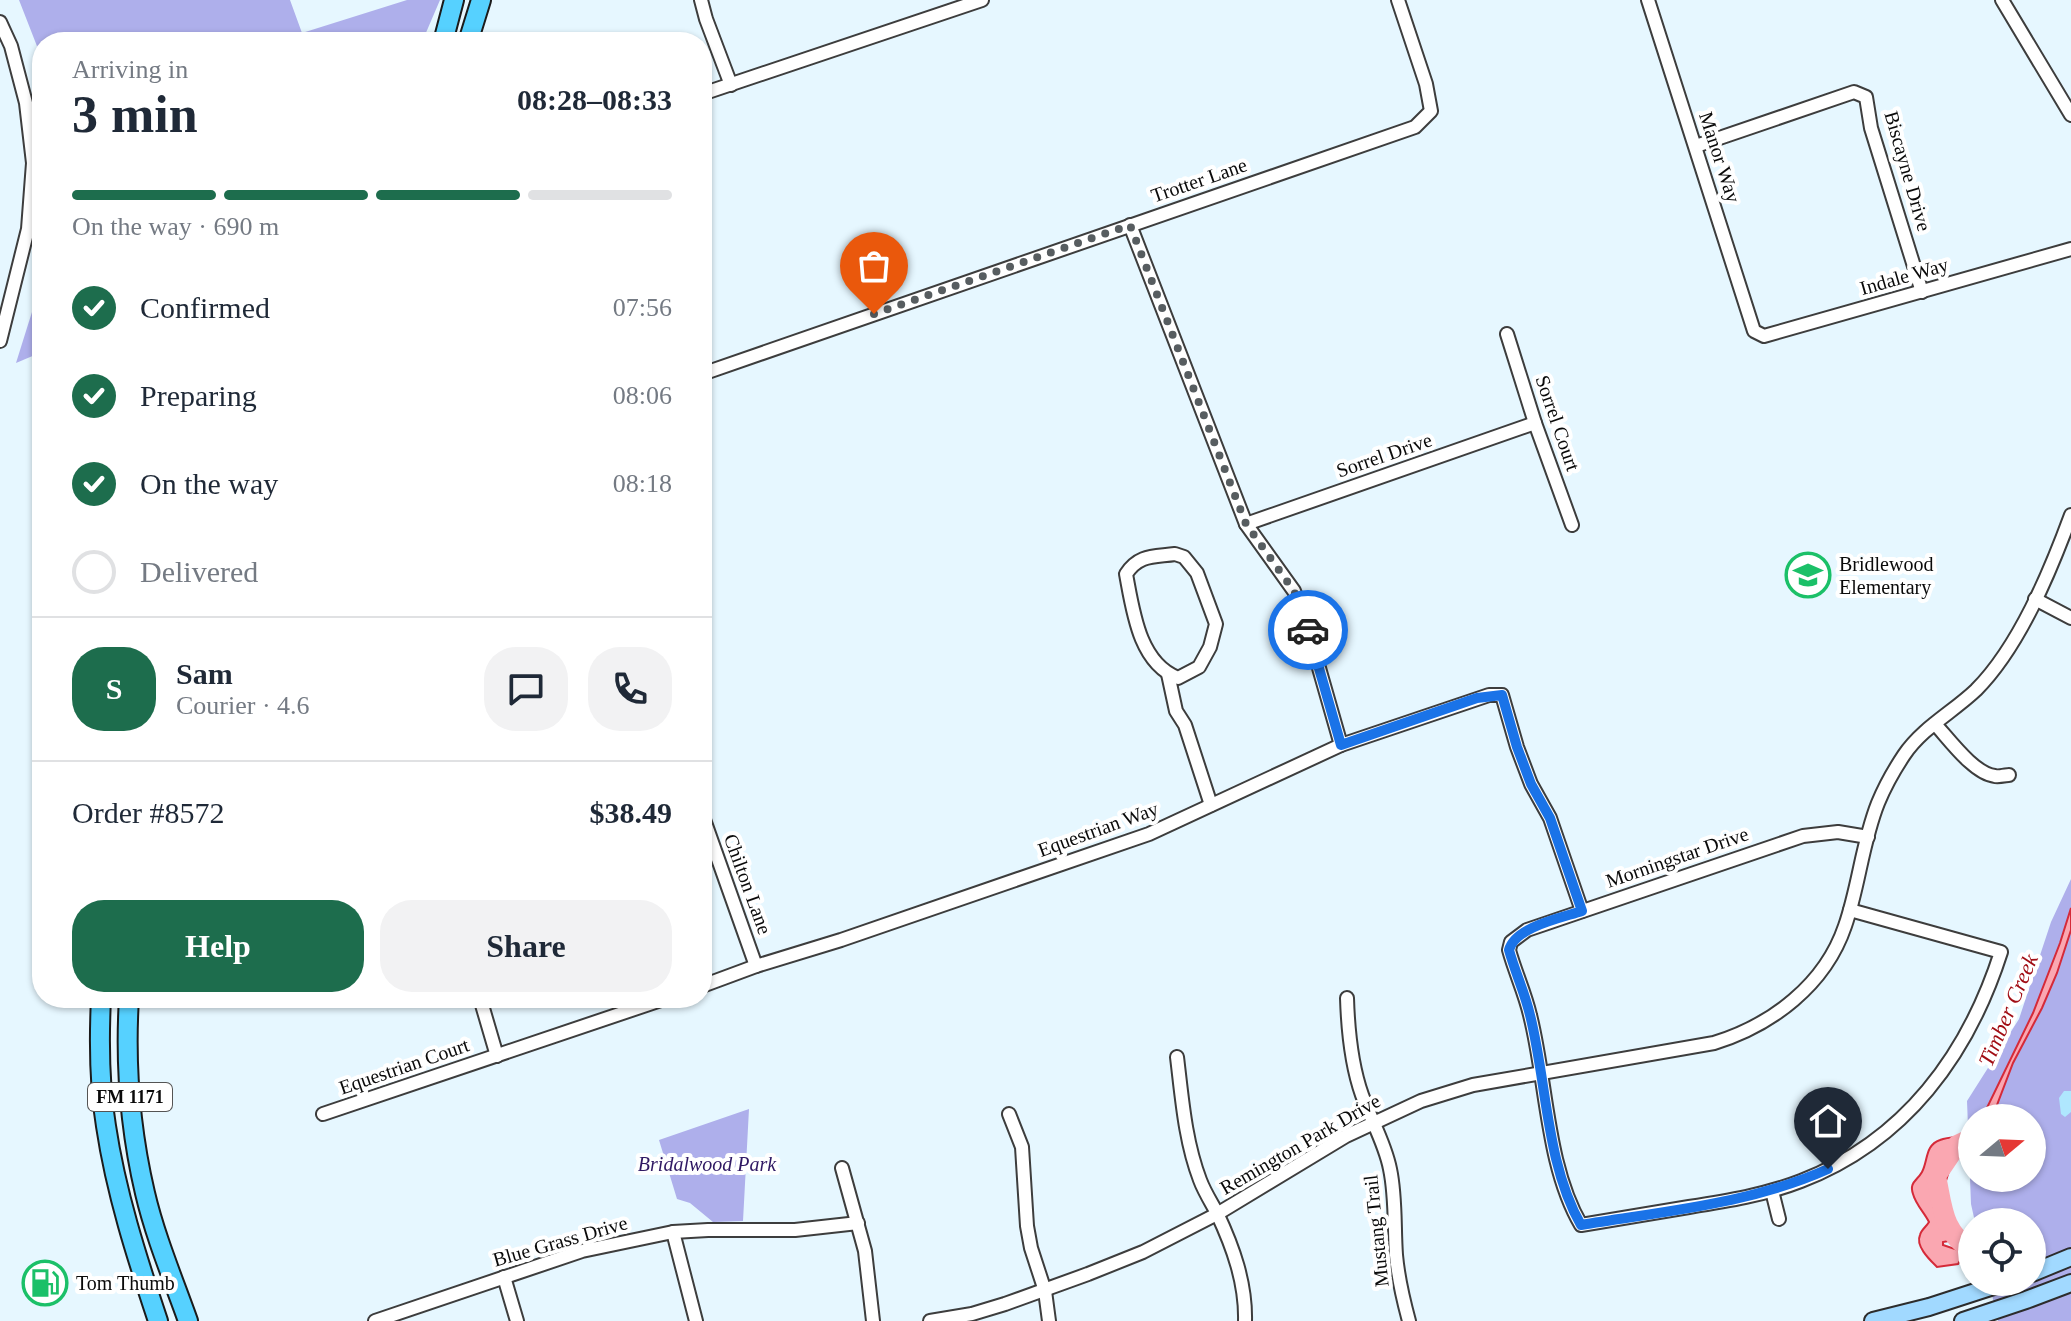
<!DOCTYPE html>
<html lang="en">
<head>
<meta charset="utf-8">
<style>
	body { margin:0; font-family:"Times New Roman",serif; background:#f2f2f3; color:#1f2937; height:100vh; display:flex; flex-direction:column; font-size:30px; white-space:nowrap }
	* { box-sizing:border-box; margin:0 }
	p { font-size:26px; color:#747a83 }
	.icon { flex:none; width:44px; height:44px; fill:none; stroke:currentColor; stroke-width:2; stroke-linecap:round; stroke-linejoin:round }
	.map { position:relative; flex:1; overflow:hidden }
	.panel { position:absolute; left:32px; top:32px; width:680px; height:976px; display:flex; flex-direction:column; background:#fff; border-radius:32px; box-shadow:0 2px 6px #0004 }
	.panel>* { flex:none }
	.needle { width:52px; rotate:71deg }
	.controls { position:absolute; left:1958px; top:1104px; display:grid; gap:16px }
	.controls a { display:grid; place-items:center; width:88px; height:88px; border-radius:50%; background:#fff; box-shadow:0 2px 6px #0004; font-size:40px }
	.pin { position:absolute; display:grid; place-items:center; width:68px; height:68px; color:#fff; margin:-82px -34px; border-radius:50% 50% 50% 0; rotate:-45deg; box-shadow:0 0 8px #0007 }
	.pin .icon { rotate:45deg }
	.courier { position:absolute; display:grid; place-items:center; width:80px; height:80px; margin:-40px; border:6px solid #1a73e8; border-radius:50%; background:#fff; color:#222; box-shadow:0 2px 10px #0007 }
	.overview em { font-style:normal; font-weight:600 }
	.overview div { display:flex; flex-direction:column-reverse }
	.overview { display:flex; align-items:center; justify-content:space-between; height:136px; padding:0 40px }
	h1 { font-size:52px; font-weight:600; line-height:60px }
	.bar { display:grid; grid-template-columns:repeat(4,1fr); gap:12px 8px; align-content:center; height:96px; padding:0 40px }
	.bar i { height:10px; border-radius:6px; background:#e0e1e3 }
	.bar .selected { background:#1d6d4d }
	.bar p { grid-column:span 4 }
	.line { display:flex; align-items:center; gap:20px; padding:0 40px; border-top:2px solid #e0e1e3 }
	.line div { flex:1 }
	.round { display:grid; place-items:center; flex:none; width:84px; height:84px; border-radius:32px; background:#f2f2f3 }
	ol { padding:0 40px; list-style:none }
	li { display:flex; align-items:center; gap:24px; height:88px }
	li p { margin-inline-start:auto }
	li .icon { padding:8px; border-radius:50%; background:#1d6d4d; color:#fff; stroke-width:4 }
	li:last-child { color:#747a83 }
	li i { width:44px; height:44px; border:4px solid #e0e1e3; border-radius:50% }
	.primary-button { display:flex; gap:16px; margin-top:auto; padding:16px 40px }
	.primary-button a { flex:1; height:92px; border-radius:32px; background:#1d6d4d; color:#fff; font-size:32px; font-weight:600; line-height:92px; text-align:center }
	.primary-button a+a { background:#f2f2f3; color:#1f2937 }
	.map>svg:first-child { display:block }
</style>
</head>
<body>
<div class="map">
<svg width="2071" height="1321" viewBox="0 0 2071 1321">
	<rect width="100%" height="100%" fill="#e6f7ff"/>
	<!-- green -->
	<g fill="#aeafeb" fill-rule="evenodd">
		<path d="M19,0H290L302,33L407,0H440L422,42H42V59Z"/>
		<path d="M42,280V352L16,363Z"/>
		<path d="M2071,879V1321H1998L1989,1282H2032V1222H1975L1971,1204L1967,1101L2019,1019L2051,922ZM1972,1118H2032V1178H1972Z"/>
		<path d="M749,1109L743,1221L713,1222L690,1203L677,1199L659,1140Z"/>
	</g>
	<!-- sand -->
	<path fill="#afe7fe" d="M2064,1091H2071V1112L2065,1117L2061,1114L2059,1098Z"/>
	<!-- water -->
	<g fill="#faa7b1" stroke="#d52a39" stroke-width="2">
		<path d="M2071,908V930L2057,973L2042,1008L2013,1063L1992,1118H1982L2033,1013L2060,943Z"/>
		<path d="M1972,1135V1139L1962,1140L1957,1145L1945,1184L1934,1195L1933,1199V1206L1941,1216L1949,1214C1955,1220 1957,1229 1956,1238L1954,1240L1943,1242V1245L1961,1251L1963,1256L1958,1264L1937,1267C1930,1260 1915,1246 1920,1235C1921,1230 1926,1227 1929,1222C1924,1212 1916,1205 1913,1194C1909,1182 1917,1181 1922,1172C1928,1161 1925,1145 1940,1140C1950,1136 1962,1138 1972,1135Z"/>
	</g>
	<g fill="none" stroke-linecap="round" stroke-linejoin="round">
		<!-- river -->
		<path stroke="#faa7b1" stroke-width="20" d="M1972,1138L1957,1145L1936,1176C1943,1209 1942,1231 1972,1251"/>
		<!-- street casing -->
		<g stroke="#3d3d3d" stroke-width="16">
			<g id="street">
				<path d="M701,0L706,19L731,85"/>
				<path d="M1648,0L1754,331L1764,336L2071,249"/>
				<path d="M2002,0L2071,115"/>
				<path d="M0,22L11,46L26,103L33,163L28,229L0,341"/>
				<path d="M702,94L982,0"/>
				<path d="M1696,146L1854,92L1866,97L1871,128L1922,292"/>
				<path d="M1130,225L1246,524L1294,591L1307,626L1341,745"/>
				<path d="M1507,334L1535,423L1572,525"/>
				<path d="M702,374L1415,127L1431,111L1426,84L1398,0"/>
				<path d="M1246,524L1535,423"/>
				<path d="M1175,554L1184,557L1197,573L1216,624L1210,647L1199,667L1178,678C1139,663 1133,611 1126,574C1139,554 1154,557 1175,554Z"/>
				<path d="M2035,599L2071,618"/>
				<path d="M1168,674L1176,711L1185,725L1211,805"/>
				<path d="M1935,724C1949,739 1974,774 1995,776C1998,777 2007,775 2009,775"/>
				<path d="M702,814L756,966"/>
				<path d="M1850,910L2001,952C1968,1055 1905,1141 1801,1181C1765,1195 1727,1201 1689,1207C1653,1213 1617,1219 1581,1225C1546,1165 1547,1082 1530,1015C1525,993 1515,972 1509,950L1511,942L1527,930L1803,836L1838,832L1868,837"/>
				<path d="M702,986L756,966L841,940L1149,834L1341,745L1489,695H1502L1517,747L1531,784L1550,818L1582,911"/>
				<path d="M480,998L497,1056"/>
				<path d="M1347,998C1348,1031 1351,1064 1362,1095C1371,1120 1385,1143 1390,1169C1396,1197 1394,1226 1396,1255C1398,1277 1403,1299 1409,1321"/>
				<path d="M1177,1057C1182,1098 1185,1141 1200,1180C1204,1191 1211,1202 1217,1213C1233,1247 1246,1283 1245,1321"/>
				<path d="M323,1114L667,998"/>
				<path d="M1009,1114L1022,1147L1027,1226L1031,1248L1045,1291L1049,1321"/>
				<path d="M842,1168L865,1251L873,1321"/>
				<path d="M1772,1191L1779,1219"/>
				<path d="M673,1232L696,1321"/>
				<path d="M504,1277L517,1321"/>
				<path d="M375,1321L582,1251L673,1232L708,1230H795L858,1223"/>
				<path d="M930,1321L972,1314L1005,1304L1088,1274L1143,1252L1217,1214L1346,1136L1421,1101L1473,1085L1714,1043C1772,1025 1825,985 1845,926C1859,886 1862,843 1878,803C1885,786 1894,770 1904,755C1922,728 1953,712 1976,690C2019,647 2050,572 2071,515"/>
			</g>
		</g>
		<!-- secondary casing -->
		<g stroke="#2c2c2c" stroke-width="20">
			<g id="secondary">
				<path d="M2032,1273L2071,1257"/>
				<path d="M1873,1321L1929,1307L2006,1282"/>
				<path d="M1963,1321L2026,1300L2071,1283"/>
			</g>
		</g>
		<!-- primary casing -->
		<g stroke="#1b1b1b" stroke-width="22">
			<g id="primary">
				<path d="M443,42L454,0"/>
				<path d="M468,42L481,0"/>
				<path d="M101,998C99,1040 99,1084 106,1126C116,1193 137,1258 158,1321"/>
				<path d="M129,998C125,1063 130,1129 145,1193C155,1236 173,1279 188,1321"/>
			</g>
		</g>
		<!-- street -->
		<use href="#street" stroke="#fff" stroke-width="12"/>
		<!-- secondary -->
		<use href="#secondary" stroke="#a1d9ff" stroke-width="16"/>
		<!-- primary -->
		<use href="#primary" stroke="#56d1ff" stroke-width="18"/>
	</g>
	<g fill="none" stroke-linecap="round" stroke-linejoin="round">
		<!-- done -->
		<path stroke="#575d60" stroke-width="8" stroke-dasharray="0 14.4" d="M874,314L1130,225L1246,524L1294,591L1308,630"/>
		<!-- route -->
		<path stroke="#1a73e8" stroke-width="10" d="M1308,630L1341,745L1477,698L1502,695L1517,747L1531,784L1550,818L1582,911C1561,918 1515,927 1509,950C1515,972 1525,993 1530,1015C1547,1083 1546,1164 1581,1225C1665,1211 1750,1204 1828,1169"/>
	</g>
	<!-- icons -->
	<defs>
		<g id="school-ring" transform="scale(2.3)"><circle r="9.5" fill="#fff" stroke="#1bc068" stroke-width="1.5"/><path d="M0-5L7-2L0 1L-7-2ZM-4 1L0 2.5L4 1V4Q0 6-4 4Z" fill="#1bc068"/></g>
		<g id="fuel-ring" transform="scale(2.3)"><circle r="9.5" fill="#fff" stroke="#1bc068" stroke-width="1.5"/><path d="M-5.5-6h7V0h2V4h1.3V-2.5L3-4.5l.8-.8L6-3V5H2.5V1h-1V6h-7ZM-4.2-4.7v3.2H.2V-4.7Z" fill="#1bc068"/></g>
	</defs>
	<g fill-rule="evenodd">
		<use href="#school-ring" x="1808" y="575"/>
		<use href="#fuel-ring" x="45" y="1283"/>
	</g>
	<g text-anchor="middle" dominant-baseline="central" stroke-width="8" stroke-linejoin="round" paint-order="stroke">
		<!-- shield labels -->
		<rect fill="#fff" stroke="#545454" stroke-width="2" x="88" y="1083" width="84" height="28" rx="6"/>
		<g font-size="18" font-weight="bold" fill="#0a0a0a">
			<text x="130" y="1097">FM 1171</text>
		</g>
		<!-- street labels -->
		<g font-size="20" fill="#0a0a0a" stroke="#fff">
			<text transform="translate(1720 157) rotate(72)">Manor Way</text>
			<text transform="translate(1908 171) rotate(74)">Biscayne Drive</text>
			<text transform="translate(1199 180) rotate(-19)">Trotter Lane</text>
			<text transform="translate(1904 276) rotate(-16)">Indale Way</text>
			<text transform="translate(1558 423) rotate(71)">Sorrel Court</text>
			<text transform="translate(1384 455) rotate(-19)">Sorrel Drive</text>
			<text transform="translate(1098 829) rotate(-20)">Equestrian Way</text>
			<text transform="translate(1677 857) rotate(-19)">Morningstar Drive</text>
			<text transform="translate(748 884) rotate(70)">Chilton Lane</text>
			<text transform="translate(404 1066) rotate(-19)">Equestrian Court</text>
			<text transform="translate(1300 1144) rotate(-30)">Remington Park Drive</text>
			<text transform="translate(1376 1231) rotate(-96)">Mustang Trail</text>
			<text transform="translate(560 1241) rotate(-16)">Blue Grass Drive</text>
		</g>
		<!-- poi labels -->
		<g font-size="20" fill="#0a0a0a" stroke="#fff" text-anchor="start">
			<text x="1839" y="564">Bridlewood<tspan x="1839" dy="23">Elementary</tspan></text>
			<text x="76" y="1283">Tom Thumb</text>
		</g>
		<!-- park labels -->
		<g font-size="20" font-style="italic" fill="#2f1863" stroke="#fff">
			<text x="707" y="1164">Bridalwood Park</text>
		</g>
		<!-- water labels -->
		<g font-size="22" font-style="italic" fill="#a10e15" stroke="#fff">
			<text transform="translate(2008 1010) rotate(-67)">Timber Creek</text>
		</g>
	</g>
</svg>
<div class="controls">
<a><svg class="needle" viewBox="-14 -14 28 28"><path d="M0-13l5 13h-10z" fill="#e53935"/><path d="M0 13l5-13h-10z" fill="#747a83"/></svg></a>
<a><svg class="icon" aria-label="locate" viewBox="0 0 24 24"><circle cx="12" cy="12" r="6"/><path d="M12 2v4M12 18v4M2 12h4M18 12h4"/></svg></a>
</div>
<div class="pin" style="left:874px;top:314px;background:#ea580c"><svg class="icon" aria-label="bag" viewBox="0 0 24 24"><path d="M5 8h14l-1 12H6zM9 8a3 3 0 0 1 6 0"/></svg></div>
<div class="pin" style="left:1828px;top:1169px;background:#1f2937"><svg class="icon" aria-label="home" viewBox="0 0 24 24"><path d="M3 11l9-7 9 7M6 9v11h12V9"/></svg></div>
<div class="courier" style="left:1308px;top:630px"><svg class="icon" aria-label="car" viewBox="0 0 24 24"><path d="M5 17H2v-5l4-1 3-4h7l3 4 3 1v5h-3M9 17h6M6 11h13"/><circle cx="7" cy="17" r="2"/><circle cx="17" cy="17" r="2"/></svg></div>
<section class="panel">
<div class="overview"><div><h1>3 min</h1><p>Arriving in</p></div><em>08:28–08:33</em></div>
<div class="bar"><i class="selected"></i><i class="selected"></i><i class="selected"></i><i></i><p>On the way · 690 m</p></div>
<ol>
<li><svg class="icon" aria-label="check" viewBox="0 0 24 24"><path d="M5 12l5 5 9-10"/></svg>Confirmed<p>07:56</p></li>
<li><svg class="icon" aria-label="check" viewBox="0 0 24 24"><path d="M5 12l5 5 9-10"/></svg>Preparing<p>08:06</p></li>
<li><svg class="icon" aria-label="check" viewBox="0 0 24 24"><path d="M5 12l5 5 9-10"/></svg>On the way<p>08:18</p></li>
<li><i></i>Delivered</li>
</ol>
<div class="line" style="height:144px"><b class="round" style="background:#1d6d4d;color:#fff">S</b><div><b>Sam</b><p>Courier · 4.6</p></div><a class="round"><svg class="icon" aria-label="chat" viewBox="0 0 24 24"><path d="M4 5h16v11H9l-5 4z"/></svg></a><a class="round"><svg class="icon" aria-label="phone" viewBox="0 0 24 24"><path d="M5 4h4l2 5-3 2q2 4 5 5l2-3 5 2v4C11 20 4 13 5 4z"/></svg></a></div>
<div class="line" style="height:104px"><div>Order #8572</div><b>$38.49</b></div>
<div class="primary-button"><a>Help</a><a>Share</a></div>
</section>
</div>
</body>
</html>
